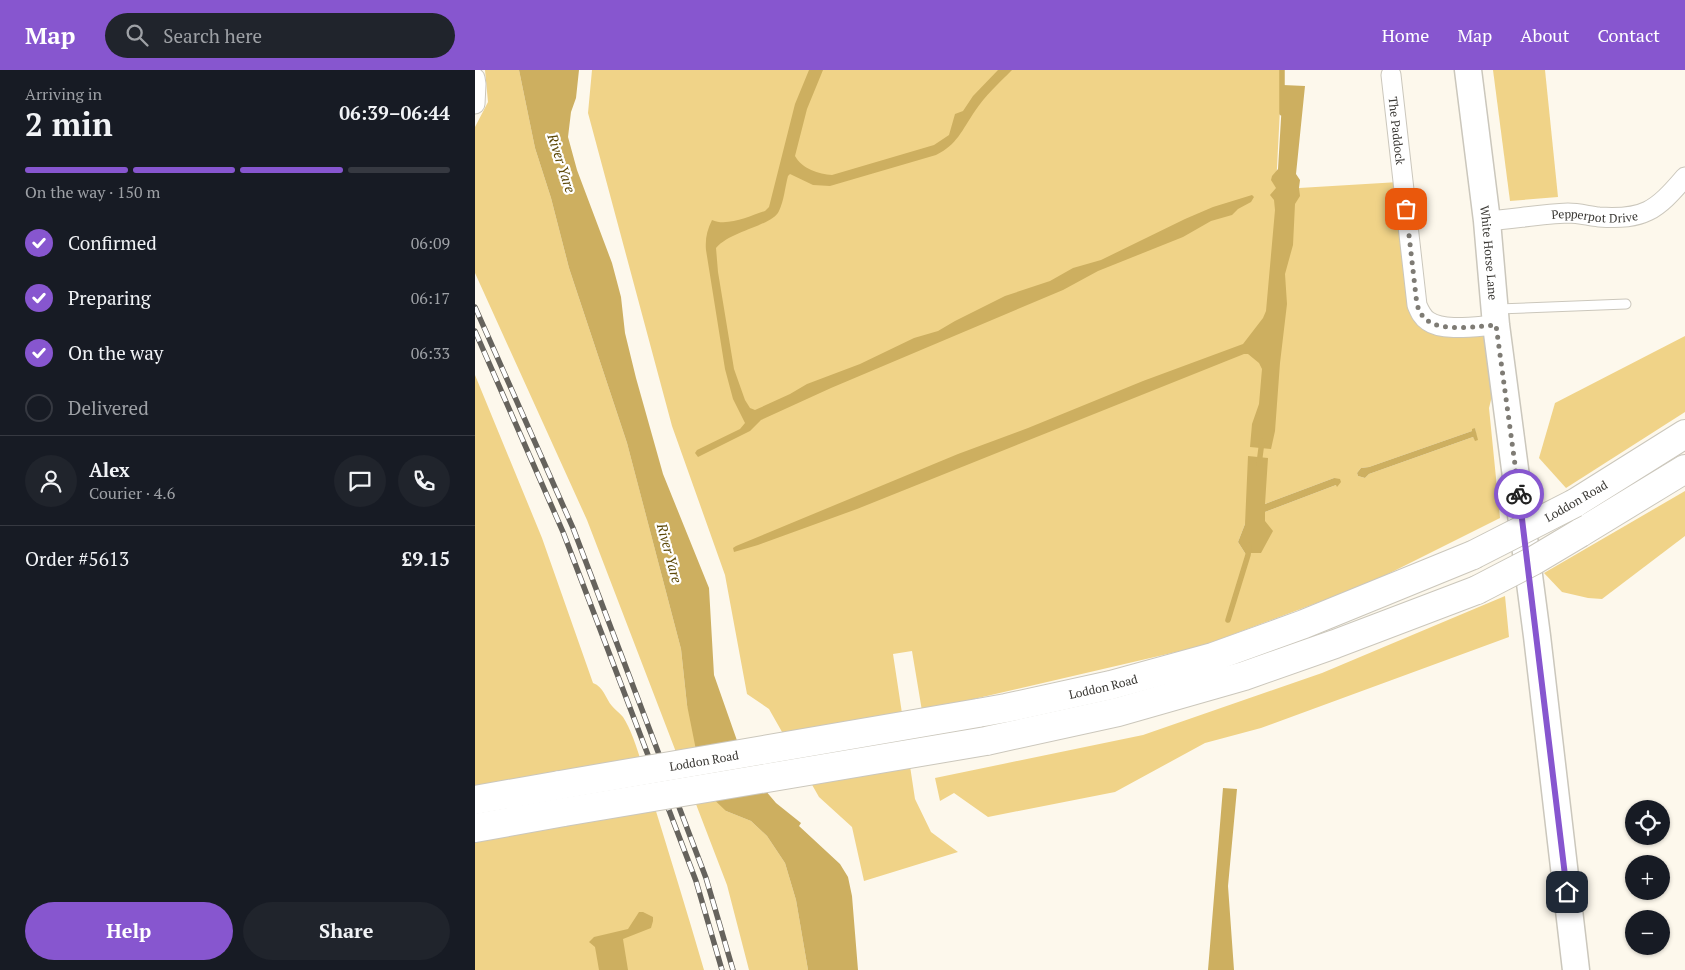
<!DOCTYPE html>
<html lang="en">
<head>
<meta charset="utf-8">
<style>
	body { margin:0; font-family:"PT Serif",serif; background:#20242c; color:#f1f3f6; height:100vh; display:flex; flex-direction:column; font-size:19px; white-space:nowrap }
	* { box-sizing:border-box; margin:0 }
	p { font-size:16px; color:#9ea1a6 }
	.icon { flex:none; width:28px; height:28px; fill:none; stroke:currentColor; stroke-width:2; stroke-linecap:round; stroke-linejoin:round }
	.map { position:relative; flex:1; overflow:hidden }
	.drawer { display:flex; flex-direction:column; background:#171b24; width:475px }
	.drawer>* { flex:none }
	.buttons { position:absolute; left:1150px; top:730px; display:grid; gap:10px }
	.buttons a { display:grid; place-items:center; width:45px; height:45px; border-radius:50%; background:#171b24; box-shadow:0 1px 4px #0004; font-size:25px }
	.pin { position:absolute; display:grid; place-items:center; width:42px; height:42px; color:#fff; margin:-21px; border-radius:10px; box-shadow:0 2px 8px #0006 }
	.courier { position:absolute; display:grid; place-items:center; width:50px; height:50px; margin:-25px; border:4px solid #8756cf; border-radius:50%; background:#fff; color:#222; box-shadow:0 1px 6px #0007 }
	.summary em { font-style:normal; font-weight:600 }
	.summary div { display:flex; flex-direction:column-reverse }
	.summary { display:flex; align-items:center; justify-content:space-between; height:85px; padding:0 25px }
	h1 { font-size:32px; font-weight:600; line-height:38px }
	.bar { display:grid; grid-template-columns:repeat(4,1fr); gap:8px 5px; align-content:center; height:60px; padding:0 25px }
	.bar i { height:6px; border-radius:4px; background:#363941 }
	.bar .active { background:#8756cf }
	.bar p { grid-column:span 4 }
	.line { display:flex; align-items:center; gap:12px; padding:0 25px; border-top:1px solid #363941 }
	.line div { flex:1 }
	.round { display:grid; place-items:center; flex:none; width:52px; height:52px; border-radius:26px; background:#20242c }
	ol { padding:0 25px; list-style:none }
	li { display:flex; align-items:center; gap:15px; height:55px }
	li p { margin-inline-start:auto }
	li .icon { padding:5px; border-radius:50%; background:#8756cf; color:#fff; stroke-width:4 }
	li:last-child { color:#9ea1a6 }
	li i { width:28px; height:28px; border:2px solid #363941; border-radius:50% }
	.primary-button { display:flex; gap:10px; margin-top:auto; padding:10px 25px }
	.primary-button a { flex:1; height:58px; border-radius:30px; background:#8756cf; color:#fff; font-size:20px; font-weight:600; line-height:58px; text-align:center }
	.primary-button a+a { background:#20242c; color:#f1f3f6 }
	header { display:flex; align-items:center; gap:30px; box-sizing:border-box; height:70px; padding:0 25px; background:#8756cf; color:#fff }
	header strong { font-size:24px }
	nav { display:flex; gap:28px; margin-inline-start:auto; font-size:18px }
	.search { width:350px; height:45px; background:#20242c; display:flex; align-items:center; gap:12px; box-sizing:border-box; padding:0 18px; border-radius:28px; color:#9ea1a6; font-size:19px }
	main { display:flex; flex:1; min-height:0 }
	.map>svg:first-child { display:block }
</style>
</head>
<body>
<header>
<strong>Map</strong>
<div class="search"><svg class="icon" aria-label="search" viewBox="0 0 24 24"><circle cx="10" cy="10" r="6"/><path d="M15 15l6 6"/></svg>Search here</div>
<nav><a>Home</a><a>Map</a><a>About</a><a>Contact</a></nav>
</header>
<main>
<section class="drawer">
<div class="summary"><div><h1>2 min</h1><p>Arriving in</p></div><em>06:39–06:44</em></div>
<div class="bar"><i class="active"></i><i class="active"></i><i class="active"></i><i></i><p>On the way · 150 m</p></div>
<ol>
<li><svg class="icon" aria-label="check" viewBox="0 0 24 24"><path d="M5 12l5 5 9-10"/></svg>Confirmed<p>06:09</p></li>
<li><svg class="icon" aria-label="check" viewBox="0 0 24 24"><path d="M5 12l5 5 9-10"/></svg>Preparing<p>06:17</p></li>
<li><svg class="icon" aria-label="check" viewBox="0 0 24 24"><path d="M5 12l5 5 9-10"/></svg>On the way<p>06:33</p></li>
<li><i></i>Delivered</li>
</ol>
<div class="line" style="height:90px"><a class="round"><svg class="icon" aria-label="person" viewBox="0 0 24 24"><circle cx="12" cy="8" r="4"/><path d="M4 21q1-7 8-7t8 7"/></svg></a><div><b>Alex</b><p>Courier · 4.6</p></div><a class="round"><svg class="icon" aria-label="chat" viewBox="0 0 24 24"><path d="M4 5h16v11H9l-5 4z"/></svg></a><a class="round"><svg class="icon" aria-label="phone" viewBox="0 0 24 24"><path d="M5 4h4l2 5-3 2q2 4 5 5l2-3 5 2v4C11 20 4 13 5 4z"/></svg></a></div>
<div class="line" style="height:65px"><div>Order #5613</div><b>£9.15</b></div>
<div class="primary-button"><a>Help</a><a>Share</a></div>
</section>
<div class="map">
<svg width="1210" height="900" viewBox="0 0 1210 900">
	<rect width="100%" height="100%" fill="#fdf8ec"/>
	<!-- green -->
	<g fill="#f0d388" fill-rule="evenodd">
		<path d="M10,0H44L60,78L76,128L94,198L152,373L162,411L206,579L212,635L251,741L276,751L292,766L310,793L321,830L333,900H274L252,815L112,450L0,203V57L13,32Z"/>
		<path d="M117,0H807L801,117L824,118L924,112L938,243L1013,259L1022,306L1014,338L1025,448L895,513L727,576L447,641L437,581L418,584L440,729L456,762L483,782L389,811L377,757L344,727L294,639L272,624L250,505L197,356L113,43ZM1000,358L1002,370H1000L998,367L894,404L890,408L883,406L882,403L886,398L894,397L997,361ZM859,408L861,415L790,442V451L770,483L763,472L770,454L790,434Z"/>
		<path d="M1018,0H1070L1083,127L1035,131Z"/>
		<path d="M1210,266V342L1091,418L1064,388L1080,333Z"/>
		<path d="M0,305L67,468L118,613C129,617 130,628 137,636C140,640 145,643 148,647C160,665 169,703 176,725C194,783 212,842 229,900H0Z"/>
		<path d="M1210,421V466L1127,529L1113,528L1087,522L1069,503Z"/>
		<path d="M1030,526L1034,567L786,658L730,673L640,722L513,747L479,723L465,731L460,708L668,665L847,603Z"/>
	</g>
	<!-- water -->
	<g fill="#cdaf60">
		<path d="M44,0H104L101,28L96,42L93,67L102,100L137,193L146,227L150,263L161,308L188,404L234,518L239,605L272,699L301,733L326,753L324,756L365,794L373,807L377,826L383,900H333L321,830L310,793L292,766L276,751L251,741L229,720L212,635L206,579L152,373L94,198L76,128L60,78Z"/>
		<path d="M334,0H348L332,39L320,86C327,99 344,104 357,105L459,75L474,65L480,44L488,41L498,26L523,0H537C524,13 510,26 500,41C487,60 482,75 461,85L355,116L338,115L315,104L313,106C310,117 309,131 304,141C297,156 257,160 241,178L243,202L259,299L270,330L275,338L280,340L315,324L332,314L385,294L439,268L463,261L480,251L530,226L575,211L598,198L626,190L710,149L738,137L777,125L779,127L776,132L763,139L757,145L736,151L708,167L623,201L588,220L356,318L286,350L275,361L223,387L220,383L222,380L265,359L270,353L258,329L250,299L231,180C230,169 232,160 237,150C252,157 275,146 290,141L294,137L320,34Z"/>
		<path d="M808,15L830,16L821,104L825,110L824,118L825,126L820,134L818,175L810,204L812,234L805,293L800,361L796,379L775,377L777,354L784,334L787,299L784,293L773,284H769L382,439L283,475L259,482L258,478L261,476L483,384L553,358L668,311L768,274L788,248L791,241L800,140L799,130L795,125L801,118L796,110L797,106L803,99Z"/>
		<path d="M1000,358L1003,370L1000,371L998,367L894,404L890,408L883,406L882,403L886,398L894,397L997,361V359Z"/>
		<path d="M773,386L793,388L790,434L859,408L865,409L866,412L862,417L861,415L790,442V451L798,461L786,483H770L763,472L770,454Z"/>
		<path d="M748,718L762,719L753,816L759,900H733Z"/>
		<path d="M164,842H168L178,847V851L176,858L148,869L153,900H124L120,877L114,872L119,867L153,859Z"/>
	</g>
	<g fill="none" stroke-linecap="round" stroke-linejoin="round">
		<!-- stream -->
		<g stroke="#cdaf60" stroke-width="5.5">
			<path d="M807,43V0"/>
			<path d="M784,394L787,371"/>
			<path d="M753,550L773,485L774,475"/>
		</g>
		<!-- lane casing -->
		<g stroke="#cbc7bc" stroke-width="11">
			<path id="lane" d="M1023,239L1151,234"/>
		</g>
		<!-- street casing -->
		<g stroke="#cbc7bc" stroke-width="21">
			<g id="street">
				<path id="s1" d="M916,5L942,235C945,242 947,247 953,251C968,262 1003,256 1021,255"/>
				<path d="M0,8L1,14L0,34"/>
				<path id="s2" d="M1012,151C1039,149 1066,144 1093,143C1104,143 1114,146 1124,147C1169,150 1181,141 1210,107"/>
			</g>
		</g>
		<!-- secondary casing -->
		<g stroke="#cbc7bc" stroke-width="29">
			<g id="secondary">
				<path id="s3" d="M993,0L1012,151L1021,255L1062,566L1101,900"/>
			</g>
		</g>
		<!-- highway casing -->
		<g stroke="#cbc7bc" stroke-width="30">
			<g id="highway">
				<path d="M1100,433L1210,364"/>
				<path d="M1105,463L1210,399"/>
				<path id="s4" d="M503,643L531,638L636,615L738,587L829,554L998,485"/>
				<path d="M511,671L643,642L769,606L860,574L1002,520"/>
				<path d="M0,730L85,715"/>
				<path d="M0,758L89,742"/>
			</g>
		</g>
		<!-- lane -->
		<use href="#lane" stroke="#fff" stroke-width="9"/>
		<!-- street -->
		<use href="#street" stroke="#fff" stroke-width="19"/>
		<!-- secondary -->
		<use href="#secondary" stroke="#fff" stroke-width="26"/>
		<!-- highway -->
		<use href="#highway" stroke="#fff" stroke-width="28"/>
		<!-- rail casing -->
		<g stroke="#66635d" stroke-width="5.5">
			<g id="rail">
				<path d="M0,237L98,458L231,808L258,900"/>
				<path d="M0,261L88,462L221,811L247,900"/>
			</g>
		</g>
		<!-- rail -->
		<use href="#rail" stroke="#fff" stroke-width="4" stroke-dasharray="11" stroke-linecap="butt"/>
		<!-- highway-bridge casing -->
		<g stroke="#cbc7bc" stroke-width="30" stroke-linecap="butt">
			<g id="highway-bridge">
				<path d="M998,485L1100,433"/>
				<path d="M1002,520L1058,491L1105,463"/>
				<path id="s5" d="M85,715L503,643"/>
				<path d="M89,742L511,671"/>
			</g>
		</g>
		<!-- highway-bridge -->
		<use href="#highway-bridge" stroke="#fff" stroke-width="28"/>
	</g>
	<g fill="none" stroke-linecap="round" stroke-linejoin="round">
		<!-- done -->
		<path stroke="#7e7b74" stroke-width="5" stroke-dasharray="0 9" d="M931,139L942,235C945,242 947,247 953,251C968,262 1004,256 1021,255L1044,424"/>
		<!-- route -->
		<path stroke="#8756cf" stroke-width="6" d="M1044,424L1092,822"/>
	</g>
	<g text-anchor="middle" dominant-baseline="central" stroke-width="4.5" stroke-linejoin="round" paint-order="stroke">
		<!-- street labels -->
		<g font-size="12" fill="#3a3834" stroke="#fff">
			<text stroke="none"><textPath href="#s1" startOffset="56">The Paddock</textPath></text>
			<text stroke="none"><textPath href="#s2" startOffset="108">Pepperpot Drive</textPath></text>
			<text stroke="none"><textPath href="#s3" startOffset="184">White Horse Lane</textPath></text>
			<text transform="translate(1101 431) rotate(-30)">Loddon Road</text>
			<text stroke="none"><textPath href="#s4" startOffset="128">Loddon Road</textPath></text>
			<text stroke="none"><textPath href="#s5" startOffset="146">Loddon Road</textPath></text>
		</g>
		<!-- water labels -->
		<g font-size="14" font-style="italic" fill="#5d4908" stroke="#fff">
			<text transform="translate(87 93) rotate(72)">River Yare</text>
			<text transform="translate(195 483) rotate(75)">River Yare</text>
		</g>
	</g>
</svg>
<div class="buttons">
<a><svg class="icon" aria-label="locate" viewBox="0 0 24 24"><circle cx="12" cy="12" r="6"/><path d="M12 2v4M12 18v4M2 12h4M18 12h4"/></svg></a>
<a>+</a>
<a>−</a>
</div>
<div class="pin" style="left:931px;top:139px;background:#ea580c"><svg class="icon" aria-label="bag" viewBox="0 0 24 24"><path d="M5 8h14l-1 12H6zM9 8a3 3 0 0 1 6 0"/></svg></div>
<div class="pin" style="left:1092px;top:822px;background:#1f2937"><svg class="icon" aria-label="home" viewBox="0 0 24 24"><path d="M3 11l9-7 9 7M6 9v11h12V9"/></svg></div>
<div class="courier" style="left:1044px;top:424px"><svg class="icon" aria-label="bike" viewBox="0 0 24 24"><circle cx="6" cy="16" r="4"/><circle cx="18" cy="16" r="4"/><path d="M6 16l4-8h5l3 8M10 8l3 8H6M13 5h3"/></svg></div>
</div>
</main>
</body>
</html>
